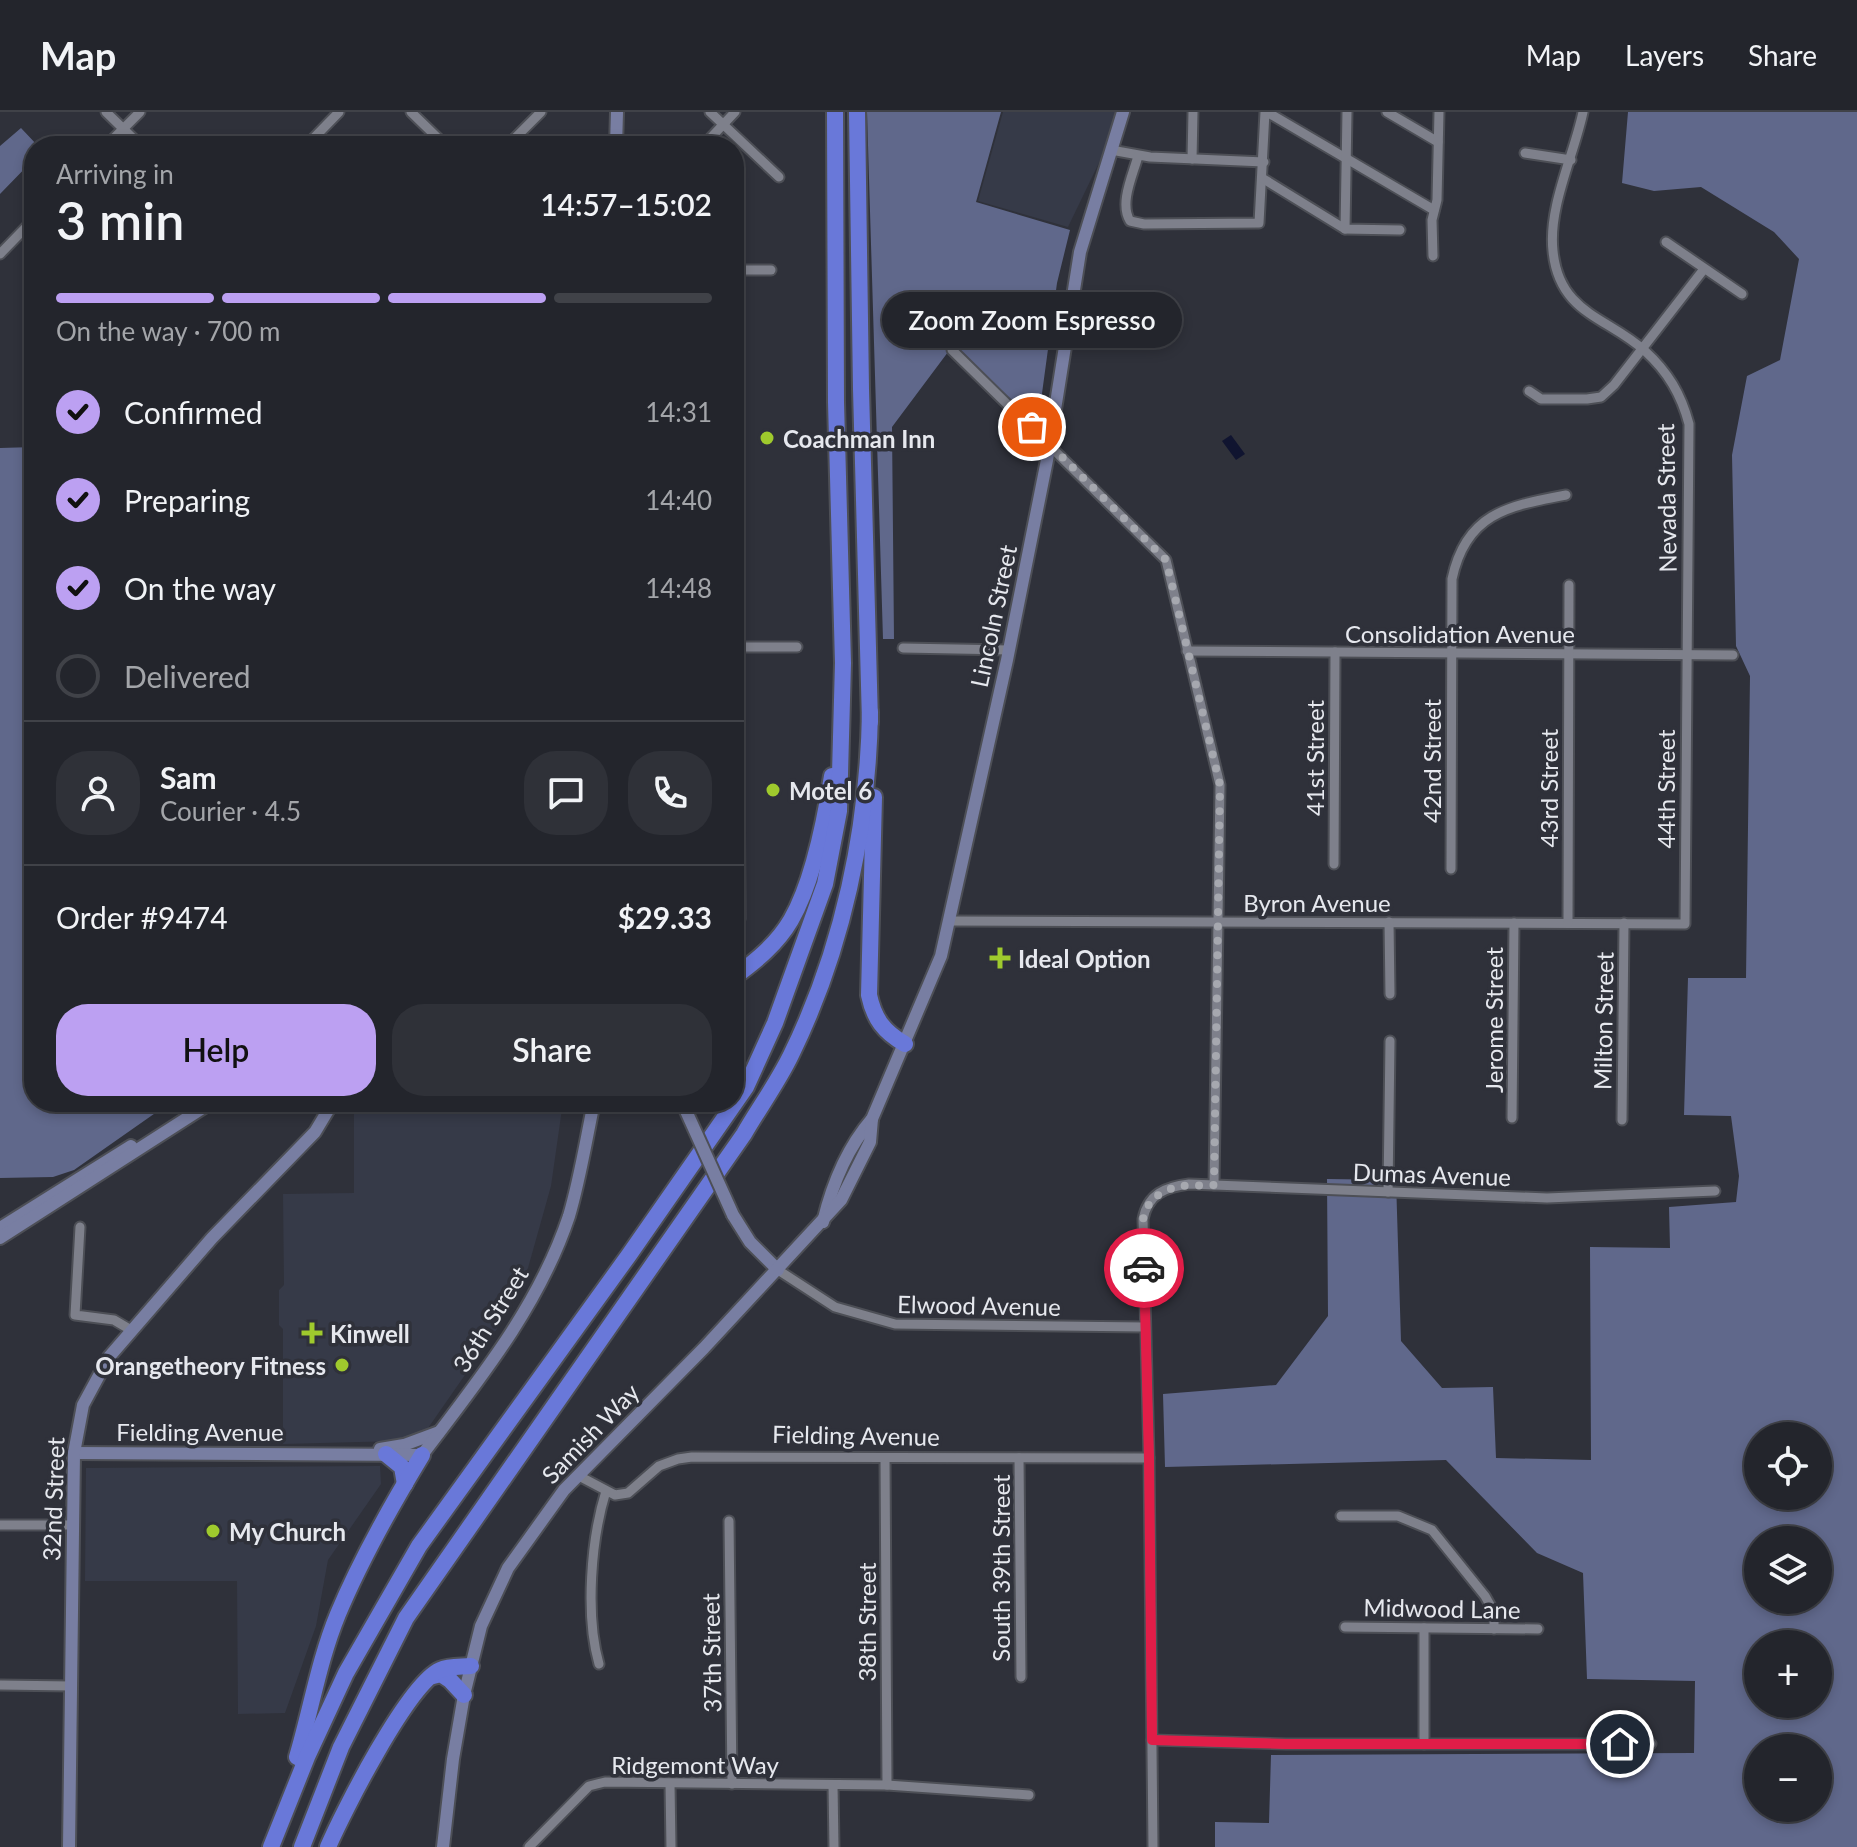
<!DOCTYPE html>
<html lang="en">
<head>
<meta charset="utf-8">
<style>
	body { margin:0; font-family:Lato,sans-serif; background:#2f3138; color:#f1f3f6; height:100vh; display:flex; flex-direction:column; font-size:30px; white-space:nowrap }
	* { box-sizing:border-box; margin:0 }
	p { font-size:26px; color:#a3a5a9 }
	.icon { flex:none; width:44px; height:44px; fill:none; stroke:currentColor; stroke-width:2; stroke-linecap:round; stroke-linejoin:round }
	.map { position:relative; flex:1; overflow:hidden }
	.side { position:absolute; left:24px; top:24px; width:720px; height:976px; display:flex; flex-direction:column; background:#23252c; border-radius:32px; box-shadow:0 4px 12px #0003,0 0 0 2px #404248 }
	.side>* { flex:none }
	.controls { position:absolute; left:1744px; top:1310px; display:grid; gap:16px }
	.controls a { display:grid; place-items:center; width:88px; height:88px; border-radius:50%; background:#23252c; box-shadow:0 4px 12px #0003,0 0 0 2px #404248; font-size:40px }
	.pin { position:absolute; display:grid; place-items:center; width:68px; height:68px; color:#fff; margin:-34px; border:4px solid #fff; border-radius:50%; box-shadow:0 2px 8px #0007 }
	.courier { position:absolute; display:grid; place-items:center; width:80px; height:80px; margin:-40px; border:6px solid #e11d48; border-radius:50%; background:#fff; color:#222; box-shadow:0 2px 10px #0007 }
	.bubble { position:absolute; height:56px; border-radius:28px; background:#23252c; box-shadow:0 4px 12px #0003,0 0 0 2px #404248; font-size:26px; font-weight:600; line-height:56px; text-align:center }
	.head em { font-style:normal; font-weight:600 }
	.head div { display:flex; flex-direction:column-reverse }
	.head { display:flex; align-items:center; justify-content:space-between; height:136px; padding:0 32px }
	h1 { font-size:52px; font-weight:600; line-height:60px }
	.bar { display:grid; grid-template-columns:repeat(4,1fr); gap:12px 8px; align-content:center; height:96px; padding:0 32px }
	.bar i { height:10px; border-radius:6px; background:#404248 }
	.bar .active { background:#bca0f2 }
	.bar p { grid-column:span 4 }
	.line { display:flex; align-items:center; gap:20px; padding:0 32px; border-top:2px solid #404248 }
	.line div { flex:1 }
	.round { display:grid; place-items:center; flex:none; width:84px; height:84px; border-radius:32px; background:#2f3138 }
	ol { padding:0 32px; list-style:none }
	li { display:flex; align-items:center; gap:24px; height:88px }
	li p { margin-inline-start:auto }
	li .icon { padding:8px; border-radius:50%; background:#bca0f2; color:#111; stroke-width:4 }
	li:last-child { color:#a3a5a9 }
	li i { width:44px; height:44px; border:4px solid #404248; border-radius:50% }
	.primary-button { display:flex; gap:16px; margin-top:auto; padding:16px 32px }
	.primary-button a { flex:1; height:92px; border-radius:32px; background:#bca0f2; color:#111; font-size:32px; font-weight:600; line-height:92px; text-align:center }
	.primary-button a+a { background:#2f3138; color:#f1f3f6 }
	header { display:flex; align-items:center; gap:48px; box-sizing:border-box; height:112px; padding:0 40px; background:#23252c; border-bottom:2px solid #404248 }
	header strong { font-size:38px }
	nav { display:flex; gap:44px; margin-inline-start:auto; font-size:28px }
	.map>svg:first-child { display:block }
</style>
</head>
<body>
<header>
<strong>Map</strong>
<nav><a>Map</a><a>Layers</a><a>Share</a></nav>
</header>
<div class="map">
<svg width="1857" height="1735" viewBox="0 0 1857 1735">
	<rect width="100%" height="100%" fill="#2f313a"/>
	<!-- built -->
	<g fill="#363a48">
		<path d="M1003,0H1115L1109,30L1068,115L978,89Z"/>
		<path d="M354,990H563L551,1074L528,1156L499,1214L426,1319L398,1329L283,1332V1217L279,1213V1178L284,1173L283,1082L354,1081Z"/>
		<path d="M380,1354L381,1372L328,1448L316,1514L285,1601L238,1602L237,1469H85L86,1356Z"/>
	</g>
	<!-- forest -->
	<g fill="#60688b" fill-rule="evenodd">
		<path d="M867,0H1001L976,90L1070,118L1057,171L1040,296L1026,302L954,232L892,315L894,527H883Z"/>
		<path d="M1628,0H1857V1735H1215V1710L1269,1711L1271,1643L1694,1641L1695,1569L1587,1567L1583,1461L1537,1441L1446,1348L1165,1355L1163,1282L1276,1273L1328,1204L1327,1067L1396,1068L1401,1229L1442,1276L1493,1275L1496,1346L1591,1348L1590,1135L1670,1136L1669,1095L1736,1090L1739,1064L1731,1004L1684,1003L1688,866H1746L1750,564L1736,534L1732,343L1747,264L1780,248L1799,147L1774,120L1701,75L1654,79L1622,71ZM1758,1324H1818V1384H1758ZM1758,1428H1818V1488H1758ZM1758,1532H1818V1592H1758ZM1758,1636H1818V1696H1758Z"/>
		<path d="M21,16L38,34H34V47L0,82V34Z"/>
		<path d="M34,335V990H171L74,1058L53,1065L0,1066V336Z"/>
	</g>
	<!-- water -->
	<path fill="#101430" d="M1231,323L1245,342L1236,348L1222,329Z"/>
	<g fill="none" stroke-linecap="round" stroke-linejoin="round">
		<!-- street casing -->
		<g stroke="#4d4f56" stroke-width="13">
			<g id="street">
				<path d="M106,0L141,34"/>
				<path d="M411,0L446,34"/>
				<path d="M710,0L779,65"/>
				<path d="M1267,0L1434,98"/>
				<path d="M1387,0L1438,30"/>
				<path d="M106,34L140,0"/>
				<path d="M306,34L339,0"/>
				<path d="M507,34L541,0"/>
				<path d="M703,34L735,0"/>
				<path d="M1111,38L1150,45L1264,50"/>
				<path d="M1525,41L1571,48"/>
				<path d="M1138,44C1133,63 1119,91 1130,109L1144,112L1259,111L1265,0"/>
				<path d="M1192,47L1193,0"/>
				<path d="M1262,66L1345,117L1400,118"/>
				<path d="M1345,117L1347,0"/>
				<path d="M1666,130L1742,182"/>
				<path d="M0,142L34,107"/>
				<path d="M1433,144L1432,108L1437,88L1439,0"/>
				<path d="M734,158H771"/>
				<path d="M952,238L1166,448L1220,673L1214,1073"/>
				<path d="M1529,279L1541,287H1587L1601,285L1614,273L1704,157"/>
				<path d="M734,535H797"/>
				<path d="M903,536L1009,538"/>
				<path d="M1187,539L1733,543"/>
				<path d="M739,631L740,807"/>
				<path d="M1334,752L1335,540"/>
				<path d="M1451,757L1452,467C1466,401 1508,394 1566,383"/>
				<path d="M950,809L1685,812L1689,312C1681,282 1668,260 1645,239C1608,205 1559,202 1553,139C1548,95 1574,43 1583,0"/>
				<path d="M1389,810L1390,882"/>
				<path d="M1568,811L1569,473"/>
				<path d="M1512,1006L1514,811"/>
				<path d="M1622,1008L1624,811"/>
				<path d="M1388,1080L1390,929"/>
				<path d="M80,1115L75,1203L114,1208L131,1218"/>
				<path d="M778,1158L835,1195L895,1212L1144,1215"/>
				<path d="M885,1346L887,1673"/>
				<path d="M1019,1346L1021,1565"/>
				<path d="M579,1364L615,1383L628,1381L659,1354L678,1347L692,1345L1149,1346"/>
				<path d="M1341,1404H1398L1432,1418L1485,1484L1494,1500V1517"/>
				<path d="M729,1409L732,1672"/>
				<path d="M0,1413H73"/>
				<path d="M1345,1515L1538,1517"/>
				<path d="M1424,1516V1632"/>
				<path d="M599,1552C585,1503 591,1427 606,1379"/>
				<path d="M0,1573L71,1574"/>
				<path d="M1152,1628L1286,1632H1651"/>
				<path d="M670,1672L671,1735"/>
				<path d="M833,1673L834,1735"/>
				<path d="M529,1735L589,1674L605,1670L887,1673L1029,1683"/>
				<path d="M1153,1735L1149,1346L1143,1107C1148,1082 1165,1075 1189,1072L1547,1086L1715,1079"/>
			</g>
		</g>
		<!-- secondary casing -->
		<g stroke="#4d4f56" stroke-width="16">
			<g id="secondary">
				<path d="M616,34L617,0"/>
				<path d="M733,1103L750,1130L778,1158"/>
				<path d="M823,1110C832,1073 847,1036 872,1007L941,844L1007,548L1047,348L1080,140L1123,0"/>
				<path d="M0,1116L131,1034"/>
				<path d="M0,1126L212,990"/>
				<path d="M380,1337L404,1333L439,1320"/>
				<path d="M74,1341L422,1343C479,1268 539,1194 569,1104C580,1067 586,1028 594,990"/>
				<path d="M69,1735L74,1341L83,1293L109,1245L212,1126L315,1020L333,990"/>
				<path d="M443,1735L453,1647L464,1583L481,1514L508,1456L564,1378L704,1236L841,1088L870,1030L872,1007"/>
			</g>
		</g>
		<!-- highway casing -->
		<g stroke="#4d4f56" stroke-width="20">
			<g id="highway">
				<path d="M857,0L861,277L870,610"/>
				<path d="M874,685L869,883C874,907 884,920 905,932"/>
				<path d="M734,865C756,849 777,832 791,808C813,770 825,708 832,664"/>
				<path d="M386,1342L402,1355L405,1372"/>
				<path d="M433,1564L441,1562L450,1568L464,1583"/>
				<path d="M297,1645C311,1598 319,1548 338,1502C361,1447 391,1394 422,1343"/>
				<path d="M271,1735L307,1645L346,1561L419,1434L629,1143L746,975L775,911L825,772L839,699L843,551L836,290L835,0"/>
				<path d="M302,1735L341,1635L406,1506L744,1022C759,996 778,970 791,943C843,837 868,717 870,600"/>
				<path d="M328,1735C343,1700 408,1572 440,1558C449,1554 461,1555 471,1554"/>
			</g>
		</g>
		<!-- street -->
		<use href="#street" stroke="#7e808b" stroke-width="9"/>
		<!-- secondary -->
		<use href="#secondary" stroke="#787ea2" stroke-width="12"/>
		<!-- highway -->
		<use href="#highway" stroke="#6978d9" stroke-width="16"/>
		<!-- secondary-bridge casing -->
		<g stroke="#4d4f56" stroke-width="16" stroke-linecap="butt">
			<path id="secondary-bridge" d="M682,990L733,1103"/>
		</g>
		<!-- secondary-bridge -->
		<use href="#secondary-bridge" stroke="#787ea2" stroke-width="12"/>
	</g>
	<g fill="none" stroke-linecap="round" stroke-linejoin="round">
		<!-- done -->
		<path stroke="#a6a8af" stroke-width="8" stroke-dasharray="0 14.4" d="M1032,315L1166,448L1220,673L1214,1073L1176,1074L1151,1087L1143,1107L1144,1156"/>
		<!-- route -->
		<path stroke="#e11d48" stroke-width="10" d="M1144,1156L1149,1346L1152,1628L1286,1632H1620"/>
	</g>
	<!-- markers -->
	<g fill="#9fca2d" stroke="#2f313a" stroke-width="3">
		<circle cx="767" cy="326" r="8"/>
		<circle cx="773" cy="678" r="8"/>
		<path d="M996 834h8v8h8v8h-8v8h-8v-8h-8v-8h8z"/>
		<path d="M308 1209h8v8h8v8h-8v8h-8v-8h-8v-8h8z"/>
		<circle cx="342" cy="1253" r="8"/>
		<circle cx="213" cy="1419" r="8"/>
	</g>
	<g text-anchor="middle" dominant-baseline="central" stroke-width="7" stroke-linejoin="round" paint-order="stroke">
		<!-- poi labels -->
		<g font-size="24" font-weight="bold" fill="#e6e8ee" stroke="#2f313a" text-anchor="start">
			<text x="783" y="326">Coachman Inn</text>
			<text x="789" y="678">Motel 6</text>
			<text x="1018" y="846">Ideal Option</text>
			<text x="330" y="1221">Kinwell</text>
			<text x="326" y="1253" text-anchor="end">Orangetheory Fitness</text>
			<text x="229" y="1419">My Church</text>
		</g>
		<!-- street labels -->
		<g font-size="24" fill="#e6e8ee" stroke="#2f313a">
			<text transform="translate(1666 386) rotate(-91)">Nevada Street</text>
			<text transform="translate(993 504) rotate(-78)">Lincoln Street</text>
			<text x="1460" y="521">Consolidation Avenue</text>
			<text transform="translate(1314 646) rotate(-90)">41st Street</text>
			<text transform="translate(1431 649) rotate(-90)">42nd Street</text>
			<text transform="translate(1548 676) rotate(-90)">43rd Street</text>
			<text transform="translate(1665 677) rotate(-90)">44th Street</text>
			<text x="1317" y="790">Byron Avenue</text>
			<text transform="translate(1493 908) rotate(-90)">Jerome Street</text>
			<text transform="translate(1603 909) rotate(-89)">Milton Street</text>
			<text transform="translate(1432 1062) rotate(2)">Dumas Avenue</text>
			<text transform="translate(979 1193) rotate(1)">Elwood Avenue</text>
			<text transform="translate(490 1207) rotate(-58)">36th Street</text>
			<text x="200" y="1319">Fielding Avenue</text>
			<text transform="translate(590 1321) rotate(-46)">Samish Way</text>
			<text transform="translate(856 1323) rotate(1)">Fielding Avenue</text>
			<text transform="translate(53 1387) rotate(-88)">32nd Street</text>
			<text transform="translate(1000 1456) rotate(-90)">South 39th Street</text>
			<text transform="translate(1442 1496) rotate(1)">Midwood Lane</text>
			<text transform="translate(866 1510) rotate(-90)">38th Street</text>
			<text transform="translate(711 1541) rotate(-91)">37th Street</text>
			<text x="695" y="1652">Ridgemont Way</text>
		</g>
	</g>
</svg>
<div class="controls">
<a><svg class="icon" aria-label="locate" viewBox="0 0 24 24"><circle cx="12" cy="12" r="6"/><path d="M12 2v4M12 18v4M2 12h4M18 12h4"/></svg></a>
<a><svg class="icon" aria-label="layers" viewBox="0 0 24 24"><path d="M12 4l9 5-9 5-9-5zM3 14l9 5 9-5"/></svg></a>
<a>+</a>
<a>−</a>
</div>
<div class="pin" style="left:1032px;top:315px;background:#ea580c"><svg class="icon" aria-label="bag" viewBox="0 0 24 24"><path d="M5 8h14l-1 12H6zM9 8a3 3 0 0 1 6 0"/></svg></div>
<div class="pin" style="left:1620px;top:1632px;background:#1f2937"><svg class="icon" aria-label="home" viewBox="0 0 24 24"><path d="M3 11l9-7 9 7M6 9v11h12V9"/></svg></div>
<div class="courier" style="left:1144px;top:1156px"><svg class="icon" aria-label="car" viewBox="0 0 24 24"><path d="M5 17H2v-5l4-1 3-4h7l3 4 3 1v5h-3M9 17h6M6 11h13"/><circle cx="7" cy="17" r="2"/><circle cx="17" cy="17" r="2"/></svg></div>
<div class="bubble" style="left:882px;top:180px;width:300px">Zoom Zoom Espresso</div>
<section class="side">
<div class="head"><div><h1>3 min</h1><p>Arriving in</p></div><em>14:57–15:02</em></div>
<div class="bar"><i class="active"></i><i class="active"></i><i class="active"></i><i></i><p>On the way · 700 m</p></div>
<ol>
<li><svg class="icon" aria-label="check" viewBox="0 0 24 24"><path d="M5 12l5 5 9-10"/></svg>Confirmed<p>14:31</p></li>
<li><svg class="icon" aria-label="check" viewBox="0 0 24 24"><path d="M5 12l5 5 9-10"/></svg>Preparing<p>14:40</p></li>
<li><svg class="icon" aria-label="check" viewBox="0 0 24 24"><path d="M5 12l5 5 9-10"/></svg>On the way<p>14:48</p></li>
<li><i></i>Delivered</li>
</ol>
<div class="line" style="height:144px"><a class="round"><svg class="icon" aria-label="person" viewBox="0 0 24 24"><circle cx="12" cy="8" r="4"/><path d="M4 21q1-7 8-7t8 7"/></svg></a><div><b>Sam</b><p>Courier · 4.5</p></div><a class="round"><svg class="icon" aria-label="chat" viewBox="0 0 24 24"><path d="M4 5h16v11H9l-5 4z"/></svg></a><a class="round"><svg class="icon" aria-label="phone" viewBox="0 0 24 24"><path d="M5 4h4l2 5-3 2q2 4 5 5l2-3 5 2v4C11 20 4 13 5 4z"/></svg></a></div>
<div class="line" style="height:104px"><div>Order #9474</div><b>$29.33</b></div>
<div class="primary-button"><a>Help</a><a>Share</a></div>
</section>
</div>
</body>
</html>
